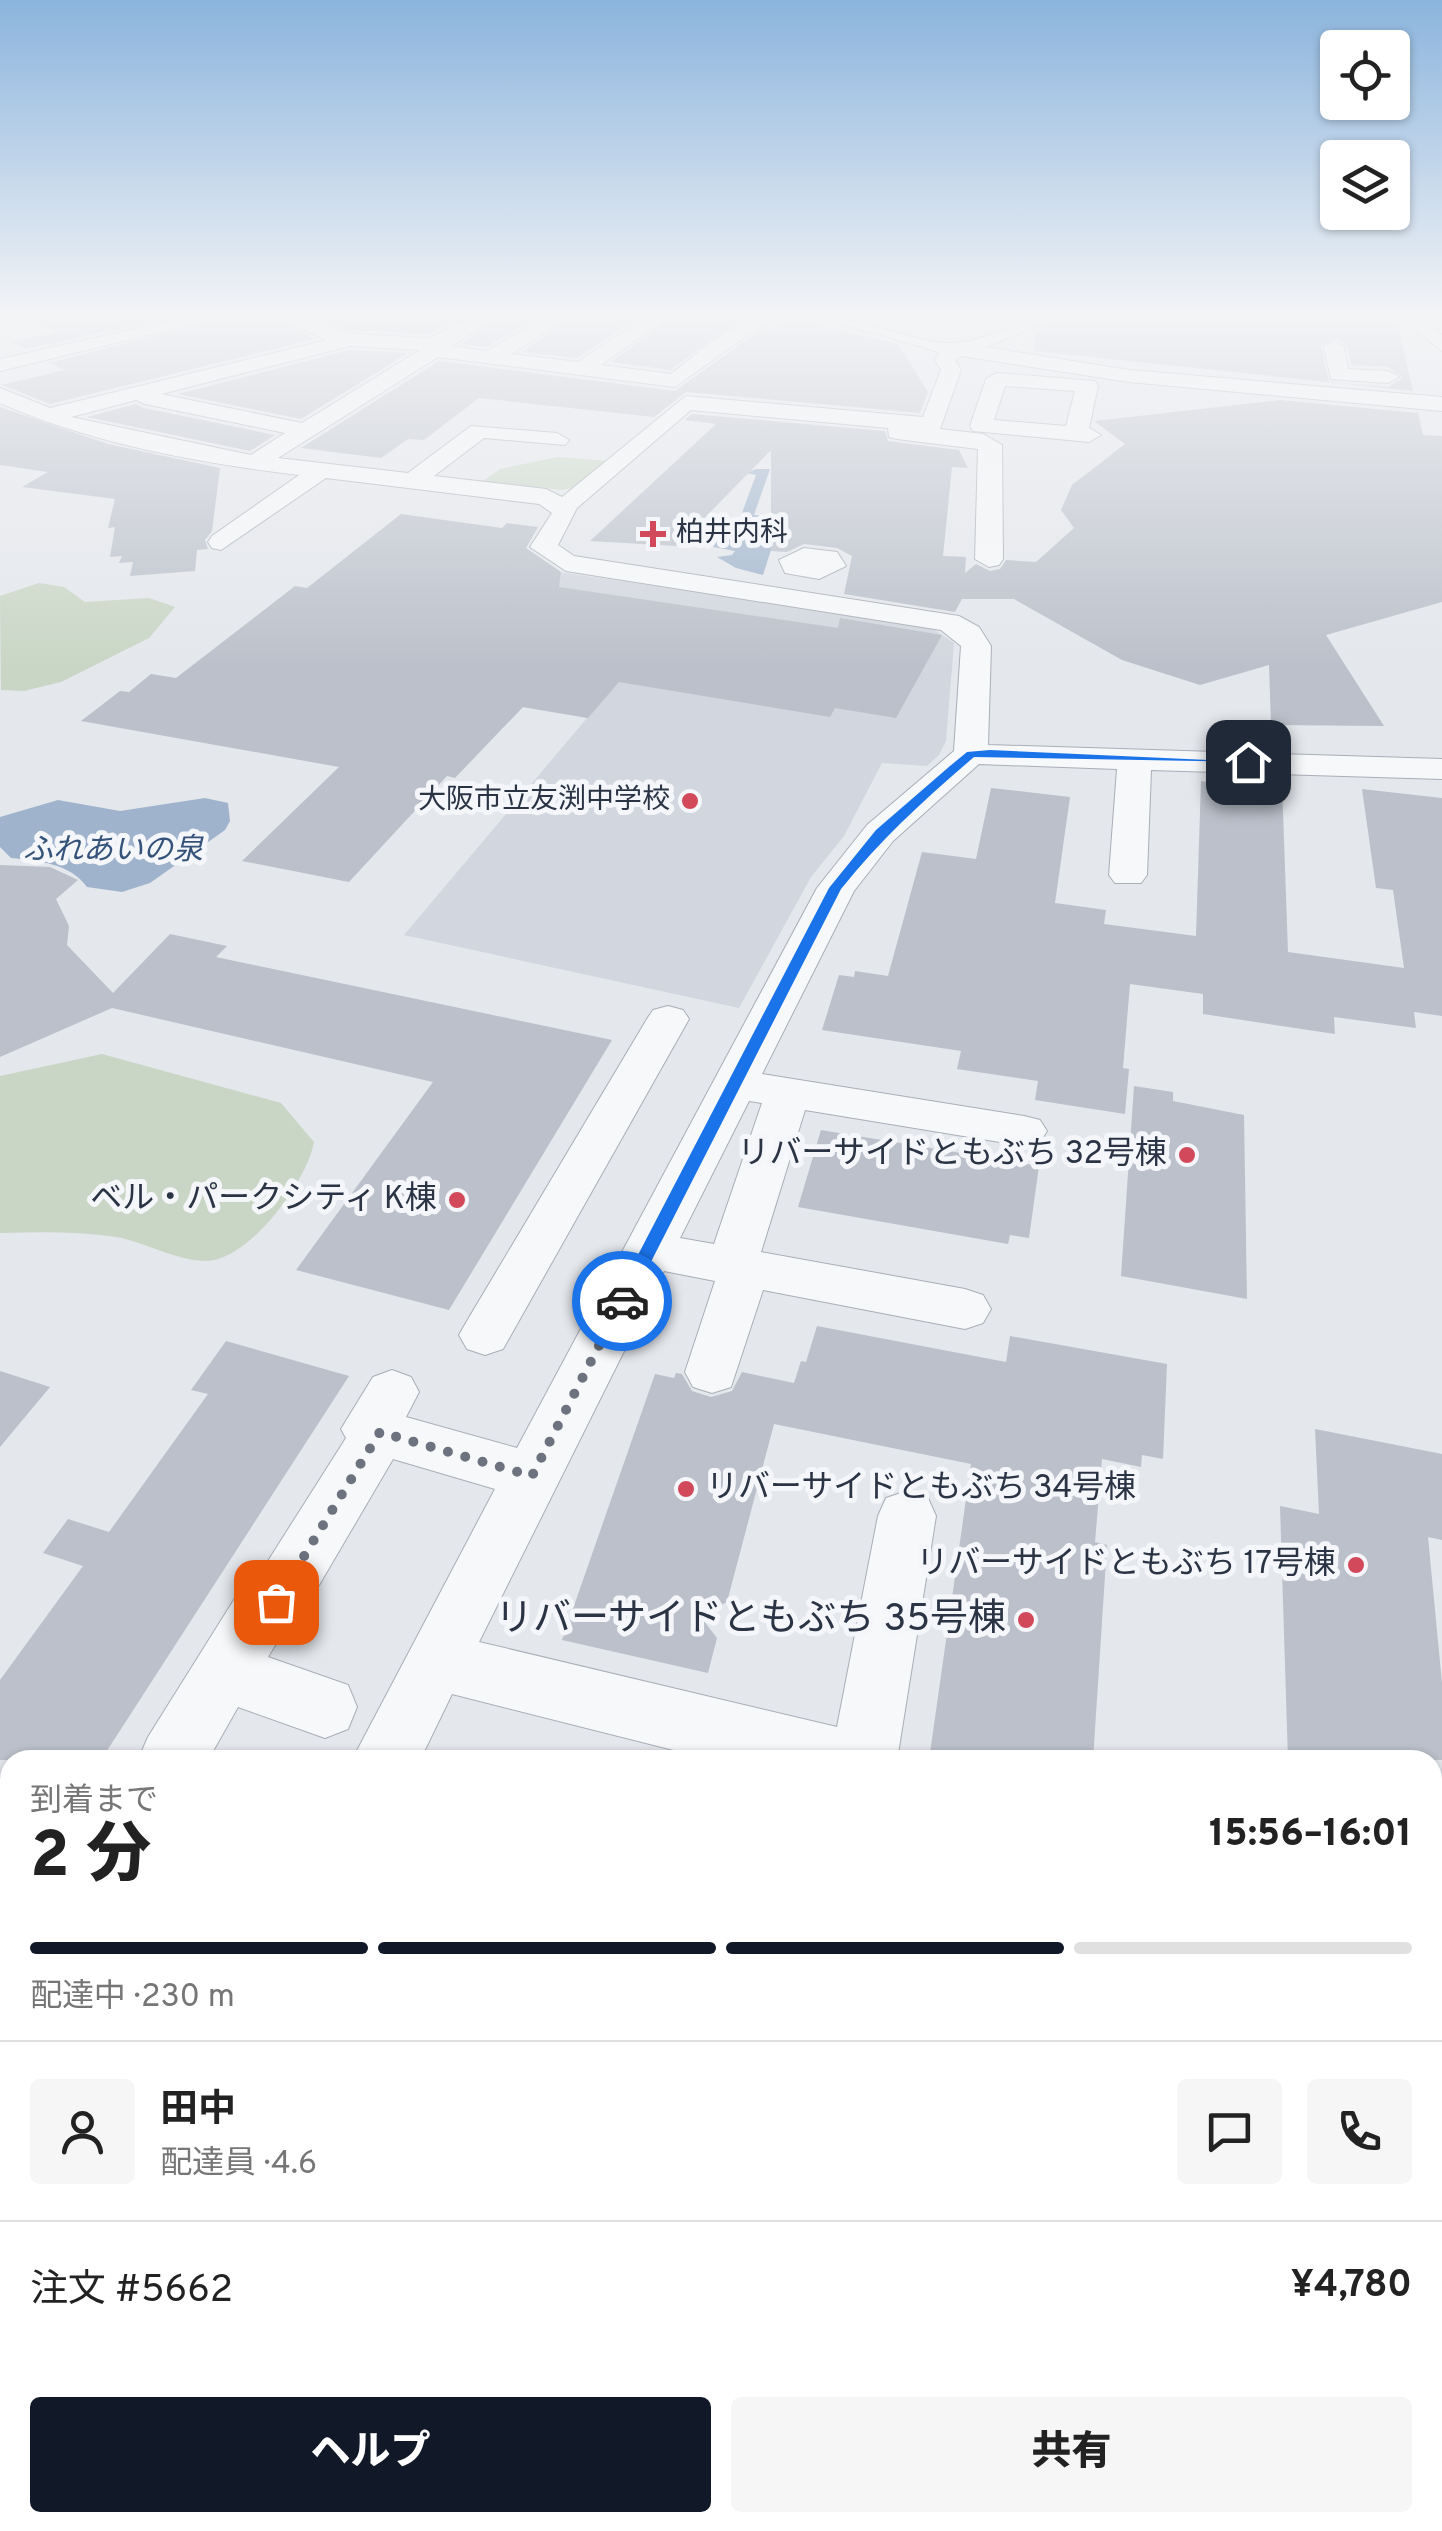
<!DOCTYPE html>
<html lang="ja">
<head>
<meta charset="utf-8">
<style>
	body { margin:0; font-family:Overpass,"Noto Sans JP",sans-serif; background:#f6f6f6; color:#222; height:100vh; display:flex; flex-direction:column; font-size:38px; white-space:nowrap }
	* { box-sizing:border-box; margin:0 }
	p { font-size:32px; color:#767676 }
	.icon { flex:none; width:55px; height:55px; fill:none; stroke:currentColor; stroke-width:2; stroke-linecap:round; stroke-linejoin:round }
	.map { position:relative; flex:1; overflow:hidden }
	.panel { position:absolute; left:0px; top:1750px; width:1442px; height:782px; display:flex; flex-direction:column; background:#fff; border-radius:30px 30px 0 0; box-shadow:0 2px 8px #0004 }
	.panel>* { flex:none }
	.tools { position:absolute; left:1320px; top:30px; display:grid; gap:20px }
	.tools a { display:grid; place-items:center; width:90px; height:90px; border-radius:10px; background:#fff; box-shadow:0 2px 8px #0004; font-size:50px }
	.pin { position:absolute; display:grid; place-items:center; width:85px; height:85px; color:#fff; margin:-42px; border-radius:20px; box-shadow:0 5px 15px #0006 }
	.courier { position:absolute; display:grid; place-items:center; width:100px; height:100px; margin:-50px; border:8px solid #1a73e8; border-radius:50%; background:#fff; color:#222; box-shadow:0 2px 12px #0007 }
	.head em { font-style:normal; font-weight:800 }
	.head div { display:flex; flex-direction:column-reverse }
	.head { display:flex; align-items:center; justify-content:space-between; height:170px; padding:0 30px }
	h1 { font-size:65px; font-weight:800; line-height:75px }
	.bar { display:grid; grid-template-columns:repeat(4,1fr); gap:15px 10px; align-content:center; height:120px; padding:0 30px }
	.bar i { height:12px; border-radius:8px; background:#e0e0e0 }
	.bar .active { background:#111827 }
	.bar p { grid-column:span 4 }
	.line { display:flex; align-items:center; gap:25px; padding:0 30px; border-top:2px solid #e0e0e0 }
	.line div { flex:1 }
	.round { display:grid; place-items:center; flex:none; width:105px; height:105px; border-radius:10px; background:#f6f6f6 }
	.button { display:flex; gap:20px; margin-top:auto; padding:20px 30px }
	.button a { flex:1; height:115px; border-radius:10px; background:#111827; color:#fff; font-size:40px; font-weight:800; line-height:115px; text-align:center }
	.button a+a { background:#f6f6f6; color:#222 }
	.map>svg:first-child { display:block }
</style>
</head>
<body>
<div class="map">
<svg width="1442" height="2531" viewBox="0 0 1442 2531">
	<rect width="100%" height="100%" fill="#e4e7ec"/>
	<!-- built -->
	<g fill="#d2d6de">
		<path d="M484,561L913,624L933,629L954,643L946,741L939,755L927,766L882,763L844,836L811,877L739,1008L404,935L587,718L349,678Z"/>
		<path d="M425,2523H579L577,2531H443Z"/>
	</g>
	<!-- green -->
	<g fill="#c9d6c5">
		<path d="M558,457L608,461L577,487L562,490L483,481L500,469Z"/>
		<path d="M39,583L64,587L85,602L149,598L175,607L149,638L61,682L24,691L1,690L0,596Z"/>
		<path d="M102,1054L281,1103L314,1142C307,1182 248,1262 205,1261C174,1260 145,1242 116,1237C77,1231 38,1232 0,1233V1076Z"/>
	</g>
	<!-- water -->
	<g fill="#9fb4cc">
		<path d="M756,469H770L754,515L777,517L786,551L771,550L763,575L736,568L717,557L732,555L735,551L713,547L721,535L736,529L756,475L746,473Z"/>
		<path d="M205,798L228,803L230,821L225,830L150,883L122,892L87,887C71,864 38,860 11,858L0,847V817L58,800L120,811Z"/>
	</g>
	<!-- building -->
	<g fill="#bbc0ca" fill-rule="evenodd">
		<path d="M16,314H185L26,349L12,342L58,332Z"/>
		<path d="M240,314H264L315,339L50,404L2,385L65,370L50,363Z"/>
		<path d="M305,314H471L428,334L351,330Z"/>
		<path d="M506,314H543L486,347L462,344Z"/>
		<path d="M576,314H643L577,358L522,352Z"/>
		<path d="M676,314H721L735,323L670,370L611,362Z"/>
		<path d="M1073,314L1383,316L1399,330L1413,391L1034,351L1035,331ZM1336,338L1348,346L1351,365L1388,367L1403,378L1388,387L1329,382L1321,346Z"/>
		<path d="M801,321L898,344L928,392L920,413L686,392L654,417L479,398L424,440L408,439L381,458L301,448L439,361L675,391L759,331Z"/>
		<path d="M350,350L408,353L301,419L178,394Z"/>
		<path d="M1280,400L1418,413L1423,435L1442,436V602L1326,635L1384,726L1271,725L1269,665L1200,685L1122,660L1014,599H962L955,612L844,594L852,556L837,548L804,544L787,552L771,551V450L677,546L590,541L716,424L685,420L692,414L885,431L888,441L959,450L968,468L952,467L943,556L966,557L965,573L976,564L990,571L1000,569L1006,560L1036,562L1074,528L1061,510L1072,485L1125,444L1094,421Z"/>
		<path d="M136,404L144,408L275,435L250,451L87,417Z"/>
		<path d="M0,407L108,444L220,468L212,531L205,540L208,549L197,550L195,571L130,576L133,562L119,563L122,556L110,557L115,527L108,528L115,499L22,487L48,472L0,465Z"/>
		<path d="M401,514L502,528L507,523L538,527L526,548L561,572L559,587L838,628L840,618L942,635L896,718L835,708L830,717L619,682L588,718L523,707L455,778L447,776L349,882L242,861L339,767L81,721L120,691L129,692L151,674L176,678L295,586L307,588Z"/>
		<path d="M1246,780L1282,784L1288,952L1404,968L1393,890L1376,888L1362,789L1442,798V1016L1414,1012L1416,1028L1334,1017L1335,1034L1203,1014V994L1130,984L1123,1068L1129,1069L1125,1114L1035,1100L1038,1081L957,1069L961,1051L822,1030L839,975L854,977L855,971L888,976L922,852L976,859L991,788L1070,797L1055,903L1106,910L1104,924L1196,936L1201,781L1246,787Z"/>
		<path d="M0,865L50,867L78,880L56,899L69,926L67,945L113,993L170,934L227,946L216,957L612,1040L449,1310L296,1270L433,1082L112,1008L0,1057Z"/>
		<path d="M1134,1086L1173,1092V1101L1244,1115L1247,1299L1121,1276Z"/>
		<path d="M821,1130L1039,1166L1029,1238L1010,1235L1008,1244L798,1207Z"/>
		<path d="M817,1326L1006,1362L1010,1336L1167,1364L1163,1459L1142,1455L1141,1467L1102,1459L1095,1542L1107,1545L1093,1760H929L971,1464L774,1424L727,1602L700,1616L717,1638L708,1673L562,1640L655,1374L674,1378L676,1373L682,1374L692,1391L711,1397L732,1391L742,1372L794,1383L801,1361L806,1362Z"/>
		<path d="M226,1341L349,1376L101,1760H0V1680L83,1566L43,1553L68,1519L109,1532L208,1394L191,1390Z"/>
		<path d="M0,1371L50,1387L0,1447Z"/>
		<path d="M1315,1429L1442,1454V1540L1428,1537L1442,1683V1760H1288L1280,1506L1319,1514Z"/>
	</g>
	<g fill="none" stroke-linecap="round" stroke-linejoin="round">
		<!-- minor casing -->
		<g stroke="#a9aeb7" stroke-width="2">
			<g id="minor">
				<path d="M201,314H236L0,371V359Z"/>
				<path d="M267,314H294L350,334L429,338L479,314H502L451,346L487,351L550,314H572L511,354L578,362L650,314H672L601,365L671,374C707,347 738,314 785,314L757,328L675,387L438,357L278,458L408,473L471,426L557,433L569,440L565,445L484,438L434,476L546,489L562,497L686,396L923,417L941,370L935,360L939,352L808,314C856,314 921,347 958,343C998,338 1029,314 1069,314L985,347L1129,370L1442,397V411L1129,382L961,356L955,360L961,370L940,429L983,434L1002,445L1003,559L999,565L989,567L975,559L978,449L897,439L889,437L888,428L691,410L577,508L558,545L574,556L959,616L979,627L991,646L988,745L1442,759V779L1151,770L1147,875L1141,883H1115L1109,875L1117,769L979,764L893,841L854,891L762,1074L1024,1116L1040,1120L1047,1131L1040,1142L1024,1146L805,1110L761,1252L965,1289L983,1295L991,1309L983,1323L965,1329L763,1290L731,1387L712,1393L693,1387L685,1372L715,1281L664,1271L479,1642L837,1727L878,1516L886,1498L907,1491L928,1498L936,1516L897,1760H713L452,1694L420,1760H352L495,1489L393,1459L298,1621L286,1627L268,1657L348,1685L357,1707L348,1729L325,1738L238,1707L208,1760H138L148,1737L242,1587L254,1583L346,1438L341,1429L373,1377L392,1370L411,1377L419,1392L406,1417L517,1448L817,888L867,825L954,751L961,646L941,630L566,571L530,547L552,513L539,504L326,478L221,550L212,548L208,542L212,536L299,475C199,463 93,444 0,403V388L50,408L327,340ZM350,346L420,350L302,423L161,394ZM136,400L145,404L285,433L251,455L71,417ZM749,1101L762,1103L714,1244L680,1238Z"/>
				<path d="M1395,314H1417L1442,335V351Z"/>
				<path d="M1334,341L1344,347L1348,369L1388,371L1399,377L1388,383L1331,379L1324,347Z"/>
				<path d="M997,373L1095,381L1098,386L1089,428L1101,435L1089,442L973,431L970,426L986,379ZM1005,386L1075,391L1066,426L994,420Z"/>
				<path d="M804,548L837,552L846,566L819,579L785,573L779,560Z"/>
				<path d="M668,1006L683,1010L689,1019L503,1349L485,1355L467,1349L459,1335L467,1321L647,1019L653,1010Z"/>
				<path d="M0,2383L10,2387V2476L0,2472Z"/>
				<path d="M143,2522H247L251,2531H146Z"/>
				<path d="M792,2522H896L897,2527L896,2531H795Z"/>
			</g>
		</g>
		<!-- minor -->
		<use href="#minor" fill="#f7f8fa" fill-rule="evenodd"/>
	</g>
	<!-- sky -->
	<linearGradient id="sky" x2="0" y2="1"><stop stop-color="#8bb4dd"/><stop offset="0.47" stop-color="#f3f4f6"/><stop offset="1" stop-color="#f3f4f6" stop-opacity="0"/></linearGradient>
	<rect width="1442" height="668" fill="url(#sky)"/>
	<!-- route -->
	<path fill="#1a73e8" d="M990,750L1253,762L974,757C925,799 881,839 841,889L631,1301L622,1308L616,1306L614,1301L829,888L876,830L950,766L967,752Z"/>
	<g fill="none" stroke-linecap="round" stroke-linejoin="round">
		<!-- done -->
		<path stroke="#6c737f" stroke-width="10" stroke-dasharray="0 18" d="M276,1602L380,1432L532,1476L622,1301"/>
	</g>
	<!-- markers -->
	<g fill="#d1495b" stroke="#f4f6f9" stroke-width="4">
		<path d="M648 519h10v10h10v10h-10v10h-10v-10h-10v-10h10z"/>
		<circle cx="690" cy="801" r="10"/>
		<circle cx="1187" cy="1155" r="10"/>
		<circle cx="457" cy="1200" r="10"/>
		<circle cx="686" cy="1489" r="10"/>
		<circle cx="1356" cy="1565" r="10"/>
		<circle cx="1026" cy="1620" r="10"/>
	</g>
	<g text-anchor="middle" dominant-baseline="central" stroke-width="10" stroke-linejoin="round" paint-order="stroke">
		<!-- far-poi labels -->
		<g font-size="28" fill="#2b3445" stroke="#f4f6f9" text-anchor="start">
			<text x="676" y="534">柏井内科</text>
			<text x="670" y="801" text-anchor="end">大阪市立友渕中学校</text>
		</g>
		<!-- far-water labels -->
		<g font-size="30" font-style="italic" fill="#34527a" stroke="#f4f6f9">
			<text x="113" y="851">ふれあいの泉</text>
		</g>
		<!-- poi labels -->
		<g font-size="32" fill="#2b3445" stroke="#f4f6f9" text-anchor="end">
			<text x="1167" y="1155">リバーサイドともぶち 32号棟</text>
			<text x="437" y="1200">ベル・パークシティ K棟</text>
			<text x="706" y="1489" text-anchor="start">リバーサイドともぶち 34号棟</text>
			<text x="1336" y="1565">リバーサイドともぶち 17号棟</text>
		</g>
		<!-- near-poi labels -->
		<g font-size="38" fill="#2b3445" stroke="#f4f6f9" text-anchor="end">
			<text x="1006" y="1620">リバーサイドともぶち 35号棟</text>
		</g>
	</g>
</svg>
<div class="tools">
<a><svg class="icon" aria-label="locate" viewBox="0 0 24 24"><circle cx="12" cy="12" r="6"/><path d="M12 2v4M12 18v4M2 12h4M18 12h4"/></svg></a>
<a><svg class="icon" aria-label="layers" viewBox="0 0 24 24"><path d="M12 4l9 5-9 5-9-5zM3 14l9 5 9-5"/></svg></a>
</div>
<div class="pin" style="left:276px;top:1602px;background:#ea580c"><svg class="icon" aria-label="bag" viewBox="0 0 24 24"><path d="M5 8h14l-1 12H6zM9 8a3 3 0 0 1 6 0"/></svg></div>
<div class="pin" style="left:1248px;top:762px;background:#1f2937"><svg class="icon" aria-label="home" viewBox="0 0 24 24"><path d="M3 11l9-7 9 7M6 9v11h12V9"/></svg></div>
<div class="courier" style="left:622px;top:1301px"><svg class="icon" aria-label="car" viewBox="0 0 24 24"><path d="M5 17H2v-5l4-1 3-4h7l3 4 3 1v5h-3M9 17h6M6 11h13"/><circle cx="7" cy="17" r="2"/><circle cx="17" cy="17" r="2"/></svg></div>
<section class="panel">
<div class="head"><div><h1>2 分</h1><p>到着まで</p></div><em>15:56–16:01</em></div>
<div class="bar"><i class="active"></i><i class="active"></i><i class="active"></i><i></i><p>配達中 · 230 m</p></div>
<div class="line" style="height:180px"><a class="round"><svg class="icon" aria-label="person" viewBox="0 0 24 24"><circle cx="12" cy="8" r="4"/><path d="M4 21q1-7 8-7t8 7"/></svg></a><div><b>田中</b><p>配達員 · 4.6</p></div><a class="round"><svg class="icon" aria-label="chat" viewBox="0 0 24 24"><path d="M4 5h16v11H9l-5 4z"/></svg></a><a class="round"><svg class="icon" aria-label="phone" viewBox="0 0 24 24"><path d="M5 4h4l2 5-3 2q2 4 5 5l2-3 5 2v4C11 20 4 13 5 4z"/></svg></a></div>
<div class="line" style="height:130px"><div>注文 #5662</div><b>¥4,780</b></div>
<div class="button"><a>ヘルプ</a><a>共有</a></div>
</section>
</div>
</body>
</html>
